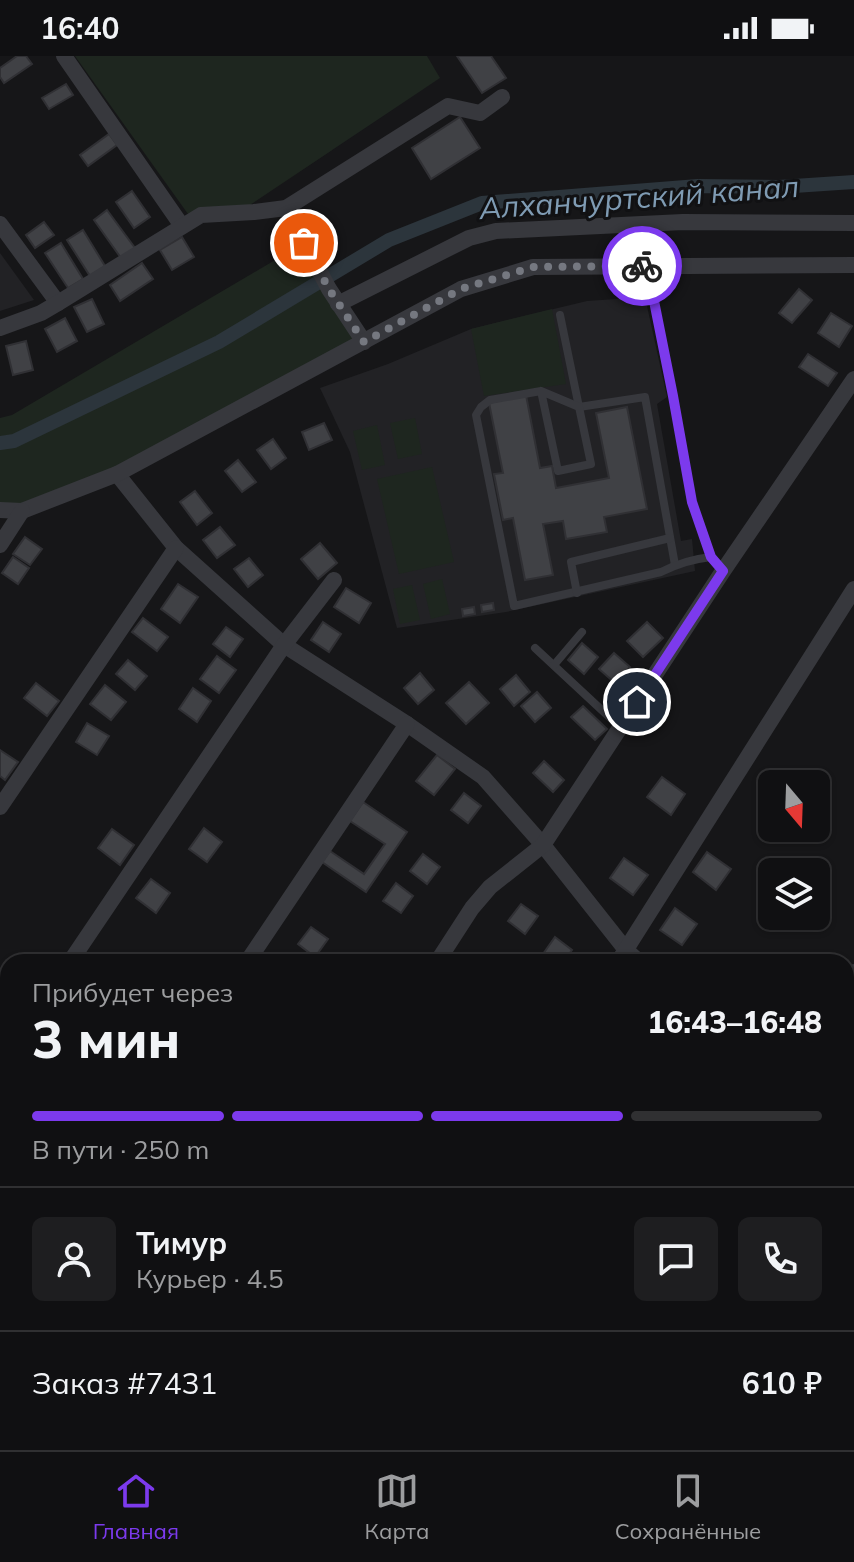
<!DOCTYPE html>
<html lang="ru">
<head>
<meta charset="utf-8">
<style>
	body { margin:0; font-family:Mulish,sans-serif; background:#1e1e20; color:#f1f3f6; height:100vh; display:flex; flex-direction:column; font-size:30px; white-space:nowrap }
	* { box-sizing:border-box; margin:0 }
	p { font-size:26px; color:#9c9d9f }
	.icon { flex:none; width:44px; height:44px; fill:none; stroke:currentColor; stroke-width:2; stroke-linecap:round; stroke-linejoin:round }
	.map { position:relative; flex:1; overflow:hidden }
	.panel { position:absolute; left:0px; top:898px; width:854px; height:496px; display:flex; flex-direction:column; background:#101012; border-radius:24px 24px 0 0; box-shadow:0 2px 6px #0004,0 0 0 2px #303032 }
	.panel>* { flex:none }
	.needle { width:52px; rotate:161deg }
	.buttons { position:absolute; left:758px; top:714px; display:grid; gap:16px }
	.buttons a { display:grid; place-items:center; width:72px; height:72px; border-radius:12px; background:#101012; box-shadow:0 2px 6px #0004,0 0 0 2px #303032; font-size:40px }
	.pin { position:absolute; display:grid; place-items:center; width:68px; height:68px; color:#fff; margin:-34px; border:4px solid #fff; border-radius:50%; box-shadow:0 2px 8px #0007 }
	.courier { position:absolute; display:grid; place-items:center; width:80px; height:80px; margin:-40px; border:6px solid #7c3aed; border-radius:50%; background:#fff; color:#222; box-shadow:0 2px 10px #0007 }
	.headline em { font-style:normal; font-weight:800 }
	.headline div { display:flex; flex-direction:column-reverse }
	.headline { display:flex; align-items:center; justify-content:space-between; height:136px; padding:0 32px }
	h1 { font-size:52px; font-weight:800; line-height:60px }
	.bar { display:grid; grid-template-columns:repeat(4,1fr); gap:12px 8px; align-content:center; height:96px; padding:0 32px }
	.bar i { height:10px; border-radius:6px; background:#303032 }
	.bar .current { background:#7c3aed }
	.bar p { grid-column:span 4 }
	.line { display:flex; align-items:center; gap:20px; padding:0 32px; border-top:2px solid #303032 }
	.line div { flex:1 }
	.round { display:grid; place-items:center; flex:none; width:84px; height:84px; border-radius:12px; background:#1e1e20 }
	.status { display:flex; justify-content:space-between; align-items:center; height:56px; padding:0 40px; background:#101012; direction:ltr }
	.status svg { height:22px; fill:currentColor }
	.tab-bar { display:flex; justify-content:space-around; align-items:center; height:112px; border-top:2px solid #303032; background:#101012; font-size:22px; color:#9c9d9f }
	.tab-bar a { display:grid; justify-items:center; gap:4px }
	.tab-bar .current { color:#7c3aed }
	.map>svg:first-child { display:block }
</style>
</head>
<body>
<div class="status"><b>16:40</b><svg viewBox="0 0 49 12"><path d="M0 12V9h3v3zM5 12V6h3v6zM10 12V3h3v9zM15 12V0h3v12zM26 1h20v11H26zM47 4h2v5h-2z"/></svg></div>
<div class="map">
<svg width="854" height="1394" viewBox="0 0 854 1394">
	<rect width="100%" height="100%" fill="#161618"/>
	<!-- built -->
	<g fill="#222225">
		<path d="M0,197L34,244L0,255Z"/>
		<path d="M645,241L667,341L657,348L681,485L692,483L695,515L506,556L397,572L350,396L320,332L388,308L471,273L587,245Z"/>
	</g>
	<!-- green -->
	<g fill="#1e261f">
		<path d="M75,0H427L440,22L247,151L188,158Z"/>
		<path d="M304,187L364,286L117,418L0,454V362L12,359Z"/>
		<path d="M552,253L566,328L484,340L471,273Z"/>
		<path d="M415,362L422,398L398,403L390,367Z"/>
		<path d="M377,369L385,409L362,414L353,375Z"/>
		<path d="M432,411L454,506L399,518L377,423Z"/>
		<path d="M442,523L450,558L431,563L423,528Z"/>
		<path d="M412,529L420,564L400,568L393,533Z"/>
	</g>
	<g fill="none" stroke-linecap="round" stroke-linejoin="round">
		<!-- canal -->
		<path stroke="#2c353c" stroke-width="14" d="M0,387L14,385L219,286L389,184L482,147L698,130L779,131L854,126"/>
	</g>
	<!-- building -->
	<g fill="#404145" stroke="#303034" stroke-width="2">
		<path d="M17,0H26L32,8L4,27L0,21V12Z"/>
		<path d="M457,0H491L506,22L482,37Z"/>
		<path d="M66,28L73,39L49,53L42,42Z"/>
		<path d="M460,61L480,92L431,123L412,92Z"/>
		<path d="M109,78L117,89L88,110L80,99Z"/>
		<path d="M132,135L150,161L134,172L116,146Z"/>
		<path d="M107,154L135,192L121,202L94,164Z"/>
		<path d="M44,166L54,179L35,192L26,179Z"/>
		<path d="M83,174L105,210L90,220L67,184Z"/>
		<path d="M182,181L194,201L172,214L160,194Z"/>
		<path d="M61,187L83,223L68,232L45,197Z"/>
		<path d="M142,207L153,223L120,245L110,229Z"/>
		<path d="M799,233L812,244L792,267L779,257Z"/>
		<path d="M92,243L104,268L87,276L74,251Z"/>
		<path d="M831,257L852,270L839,291L818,277Z"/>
		<path d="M65,262L77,285L57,296L45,273Z"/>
		<path d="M26,285L33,314L13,319L6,290Z"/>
		<path d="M808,298L837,317L828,330L799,311Z"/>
		<path d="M526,339L540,412L552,410L556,432L609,422L596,357L627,351L647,453L604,461L607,476L566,483L563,465L543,468L553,519L525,524L513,462L503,464L494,418L503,417L489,347Z"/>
		<path d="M324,367L332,384L309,394L302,376Z"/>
		<path d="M273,383L286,402L271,413L257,394Z"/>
		<path d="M238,404L256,426L242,436L225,415Z"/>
		<path d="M195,435L212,457L197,469L180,446Z"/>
		<path d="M220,471L235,489L217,502L203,484Z"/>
		<path d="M25,481L42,493L30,509L13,498Z"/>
		<path d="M320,487L337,507L318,523L301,503Z"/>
		<path d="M13,501L29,512L18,528L2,517Z"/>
		<path d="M249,502L263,519L248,531L234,513Z"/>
		<path d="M178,528L198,541L180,567L161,553Z"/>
		<path d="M346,532L371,547L359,567L334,551Z"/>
		<path d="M493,547L494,554L482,556L481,549Z"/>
		<path d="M474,551L475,558L463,560L462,553Z"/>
		<path d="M143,562L168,581L157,595L132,576Z"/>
		<path d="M323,566L341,578L329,596L311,584Z"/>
		<path d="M647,566L663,582L643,601L627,585Z"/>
		<path d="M226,571L243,583L230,601L213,588Z"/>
		<path d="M582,587L598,601L584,618L568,604Z"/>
		<path d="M614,597L630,611L615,627L599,613Z"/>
		<path d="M217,600L236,614L219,637L200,623Z"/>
		<path d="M128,604L147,620L135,634L116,618Z"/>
		<path d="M420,617L434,634L418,648L404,632Z"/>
		<path d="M516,619L530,636L514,650L500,633Z"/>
		<path d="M469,626L489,647L466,668L446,647Z"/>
		<path d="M36,627L59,645L47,660L24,642Z"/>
		<path d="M105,629L126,646L111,664L90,648Z"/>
		<path d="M193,632L211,645L197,666L179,653Z"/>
		<path d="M537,636L551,652L535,666L521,650Z"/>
		<path d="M583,650L607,673L595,684L571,661Z"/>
		<path d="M87,667L109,680L97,699L76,686Z"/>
		<path d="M0,694L18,706L5,724L0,720Z"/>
		<path d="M437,699L455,713L434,739L416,725Z"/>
		<path d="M544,705L564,724L553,736L533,717Z"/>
		<path d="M662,721L685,738L671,759L647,741Z"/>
		<path d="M464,737L481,750L468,767L451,754Z"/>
		<path d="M363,746L407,776L366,836L322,806L330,795L364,818L385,788L350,765Z"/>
		<path d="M204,772L222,786L207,806L189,793Z"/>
		<path d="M112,773L134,789L120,809L98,792Z"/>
		<path d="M707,796L731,813L716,834L693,816Z"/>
		<path d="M423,798L440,811L427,828L410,815Z"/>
		<path d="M624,802L648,819L633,839L610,822Z"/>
		<path d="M151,823L170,837L156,857L136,842Z"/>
		<path d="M396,827L413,840L401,857L383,845Z"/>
		<path d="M521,848L538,860L525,878L508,865Z"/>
		<path d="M675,852L697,868L682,889L660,874Z"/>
		<path d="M311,871L328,883L315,901L298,888Z"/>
		<path d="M555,881L572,894L563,906H553L543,898Z"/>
		<path d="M7,1051L8,1052V1079L0,1073V1060Z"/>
		<path d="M8,1136V1163L0,1157V1146Z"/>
		<path d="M0,1182L8,1188V1193L0,1205Z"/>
		<path d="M223,1386H231L242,1394H217Z"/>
		<path d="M319,1386H338L343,1389L339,1394H313Z"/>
	</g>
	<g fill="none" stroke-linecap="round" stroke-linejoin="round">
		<!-- service -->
		<g stroke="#37383d" stroke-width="8">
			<path d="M647,210L673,340L692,446L711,501L723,515"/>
			<path d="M560,259L579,351L645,341L675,509"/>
			<path d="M541,335L579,351L591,408L558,415L541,335L490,344L481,351L476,359L514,550L661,516C677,508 692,503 711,501"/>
			<path d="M577,537L571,506L670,482"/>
			<path d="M535,592L620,671"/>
			<path d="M554,609L582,576"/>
		</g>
		<!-- minor -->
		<g stroke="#37383d" stroke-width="16">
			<path d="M64,0L182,170"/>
			<path d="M286,152L329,233L364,286"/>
			<path d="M0,168L58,247"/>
			<path d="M338,248L469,182L496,175L683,166L854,167"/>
			<path d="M0,272L41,257L58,247L201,159L254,156L286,152L448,50L480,57L502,41"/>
			<path d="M117,418L176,492L284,589L407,668L483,721L543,789L626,894L639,906"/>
			<path d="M0,454L22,455L117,418L461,233L533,211L854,209"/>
			<path d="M0,489L22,455"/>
			<path d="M0,751L176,492"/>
			<path d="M70,906L284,589L334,524"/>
			<path d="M247,906L407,668"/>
			<path d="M437,906L472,852L490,831L543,789L723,515L854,323"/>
			<path d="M618,906L854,533"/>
			<path d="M846,928L854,916"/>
			<path d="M0,1010L8,998"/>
			<path d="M846,1101L854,1109"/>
			<path d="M846,1222L854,1210"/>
			<path d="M0,1273L8,1261"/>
			<path d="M0,1297L8,1302"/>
			<path d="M137,1386L152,1394"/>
			<path d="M280,1394L286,1386"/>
			<path d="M540,1394L546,1386"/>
			<path d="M730,1394L735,1386"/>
		</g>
	</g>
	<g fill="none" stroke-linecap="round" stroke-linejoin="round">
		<!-- done -->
		<path stroke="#757880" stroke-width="8" stroke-dasharray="0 14.4" d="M304,187L329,233L364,286L461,233L533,211L642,210"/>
		<!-- route -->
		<path stroke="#7c3aed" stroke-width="10" d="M637,646L723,515L711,501L692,446L673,340L647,210H642"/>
	</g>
	<g text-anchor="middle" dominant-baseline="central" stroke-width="6" stroke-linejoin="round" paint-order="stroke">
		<!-- water labels -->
		<g font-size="30" font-style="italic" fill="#7f9bb3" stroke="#111113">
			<text transform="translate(639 141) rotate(-4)">Алханчуртский канал</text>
		</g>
	</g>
</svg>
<div class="buttons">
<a><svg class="needle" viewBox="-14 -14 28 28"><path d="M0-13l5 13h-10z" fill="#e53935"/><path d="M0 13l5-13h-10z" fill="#9c9d9f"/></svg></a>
<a><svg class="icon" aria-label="layers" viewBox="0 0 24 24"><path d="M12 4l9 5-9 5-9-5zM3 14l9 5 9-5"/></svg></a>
</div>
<div class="pin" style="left:304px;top:187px;background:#ea580c"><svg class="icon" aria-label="bag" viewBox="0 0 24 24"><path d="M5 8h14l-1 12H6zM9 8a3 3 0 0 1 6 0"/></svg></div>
<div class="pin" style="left:637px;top:646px;background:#1f2937"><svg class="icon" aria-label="home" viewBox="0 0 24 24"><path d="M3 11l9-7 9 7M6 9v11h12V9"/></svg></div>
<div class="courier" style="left:642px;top:210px"><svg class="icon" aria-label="bike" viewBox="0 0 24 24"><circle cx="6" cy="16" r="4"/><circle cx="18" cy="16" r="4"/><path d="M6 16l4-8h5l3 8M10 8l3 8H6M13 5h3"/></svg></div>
<section class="panel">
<div class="headline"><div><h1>3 мин</h1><p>Прибудет через</p></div><em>16:43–16:48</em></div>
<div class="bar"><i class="current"></i><i class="current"></i><i class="current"></i><i></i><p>В пути · 250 m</p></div>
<div class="line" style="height:144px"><a class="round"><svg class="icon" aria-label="person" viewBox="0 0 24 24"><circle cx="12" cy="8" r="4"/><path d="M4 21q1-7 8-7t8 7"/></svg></a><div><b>Тимур</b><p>Курьер · 4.5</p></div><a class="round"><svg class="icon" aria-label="chat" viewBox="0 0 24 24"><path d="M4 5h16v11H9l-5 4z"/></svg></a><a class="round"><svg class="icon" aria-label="phone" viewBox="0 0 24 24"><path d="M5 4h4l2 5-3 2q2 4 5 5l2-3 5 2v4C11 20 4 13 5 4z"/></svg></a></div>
<div class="line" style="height:104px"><div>Заказ #7431</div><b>610 ₽</b></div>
</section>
</div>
<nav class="tab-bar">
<a class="current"><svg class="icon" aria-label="home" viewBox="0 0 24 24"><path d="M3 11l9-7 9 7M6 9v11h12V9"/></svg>Главная</a>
<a><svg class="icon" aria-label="map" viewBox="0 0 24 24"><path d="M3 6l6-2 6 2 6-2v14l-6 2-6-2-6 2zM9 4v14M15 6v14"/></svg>Карта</a>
<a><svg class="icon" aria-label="saved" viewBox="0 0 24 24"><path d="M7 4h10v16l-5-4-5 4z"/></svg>Сохранённые</a>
</nav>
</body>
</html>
